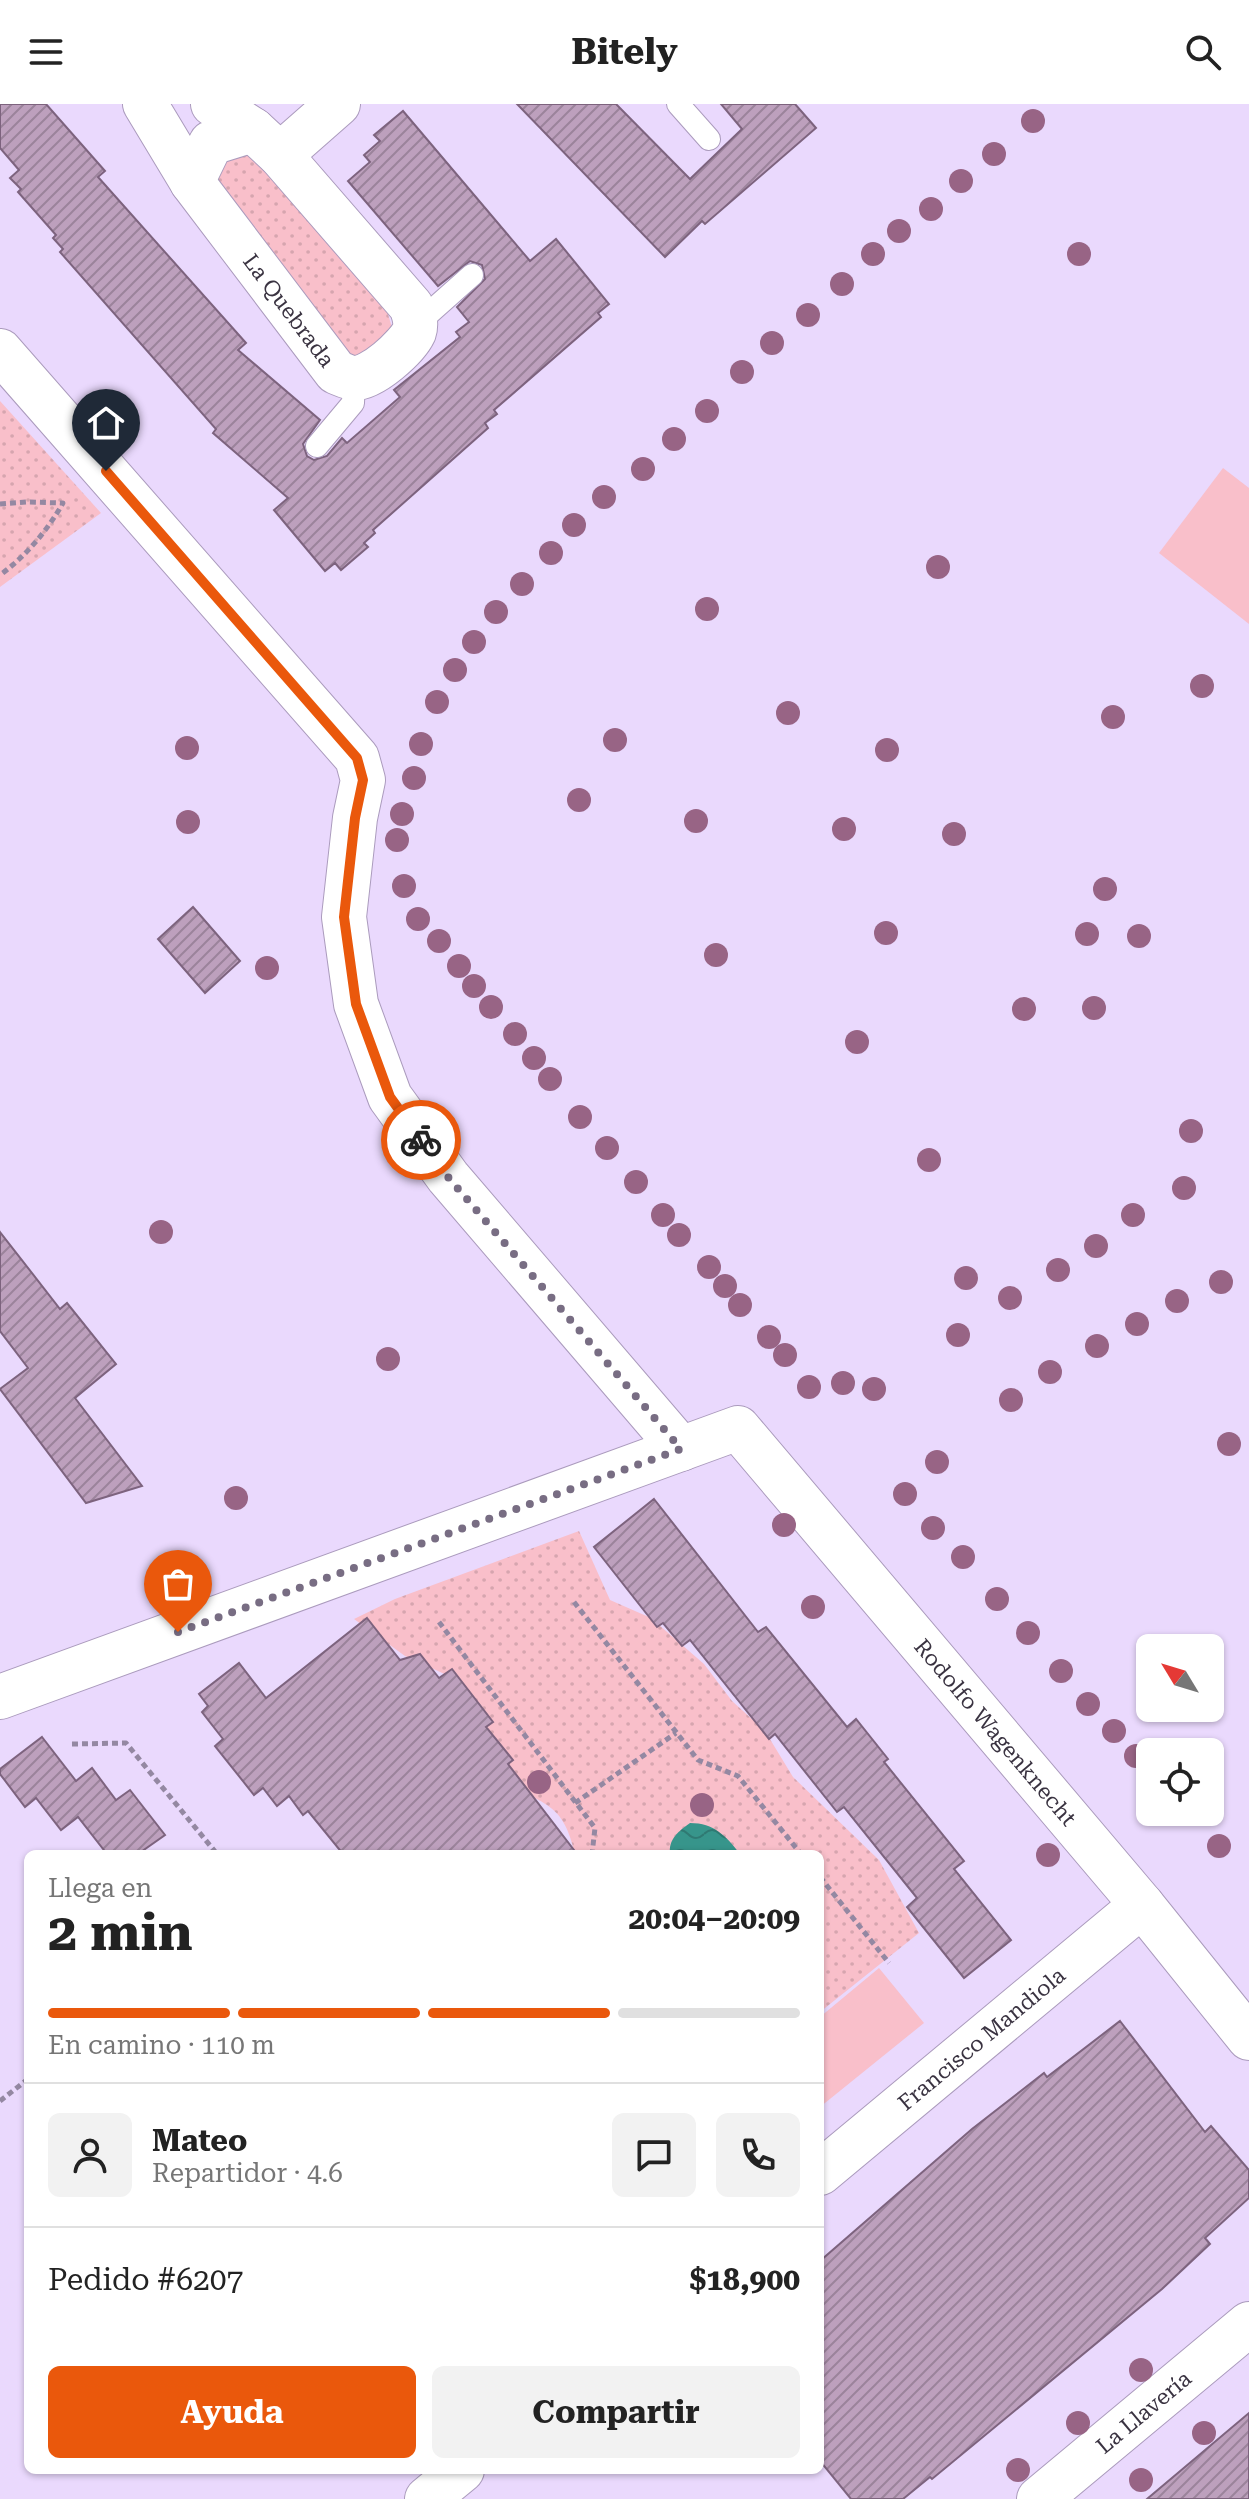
<!DOCTYPE html>
<html lang="es">
<head>
<meta charset="utf-8">
<style>
	body { margin:0; font-family:"Roboto Serif",serif; background:#f2f2f2; color:#222; height:100vh; display:flex; flex-direction:column; font-size:30px; white-space:nowrap }
	* { box-sizing:border-box; margin:0 }
	p { font-size:26px; color:#767676 }
	.icon { flex:none; width:44px; height:44px; fill:none; stroke:currentColor; stroke-width:2; stroke-linecap:round; stroke-linejoin:round }
	.map { position:relative; flex:1; overflow:hidden }
	.panel { position:absolute; left:24px; top:1746px; width:800px; height:624px; display:flex; flex-direction:column; background:#fff; border-radius:12px; box-shadow:0 2px 6px #0004 }
	.panel>* { flex:none }
	.needle { width:52px; rotate:308deg }
	.controls { position:absolute; left:1136px; top:1530px; display:grid; gap:16px }
	.controls a { display:grid; place-items:center; width:88px; height:88px; border-radius:12px; background:#fff; box-shadow:0 2px 6px #0004; font-size:40px }
	.pin { position:absolute; display:grid; place-items:center; width:68px; height:68px; color:#fff; margin:-82px -34px; border-radius:50% 50% 50% 0; rotate:-45deg; box-shadow:0 0 8px #0007 }
	.pin .icon { rotate:45deg }
	.courier { position:absolute; display:grid; place-items:center; width:80px; height:80px; margin:-40px; border:6px solid #ea580c; border-radius:50%; background:#fff; color:#222; box-shadow:0 2px 10px #0007 }
	.head em { font-style:normal; font-weight:700 }
	.head div { display:flex; flex-direction:column-reverse }
	.head { display:flex; align-items:center; justify-content:space-between; height:136px; padding:0 24px }
	h1 { font-size:52px; font-weight:700; line-height:60px }
	.bar { display:grid; grid-template-columns:repeat(4,1fr); gap:12px 8px; align-content:center; height:96px; padding:0 24px }
	.bar i { height:10px; border-radius:6px; background:#e0e0e0 }
	.bar .current { background:#ea580c }
	.bar p { grid-column:span 4 }
	.line { display:flex; align-items:center; gap:20px; padding:0 24px; border-top:2px solid #e0e0e0 }
	.line div { flex:1 }
	.round { display:grid; place-items:center; flex:none; width:84px; height:84px; border-radius:12px; background:#f2f2f2 }
	.button { display:flex; gap:16px; margin-top:auto; padding:16px 24px }
	.button a { flex:1; height:92px; border-radius:12px; background:#ea580c; color:#fff; font-size:32px; font-weight:700; line-height:92px; text-align:center }
	.button a+a { background:#f2f2f2; color:#222 }
	header { display:flex; justify-content:space-between; align-items:center; height:104px; padding:0 24px; background:#fff; font-size:36px; font-weight:700 }
	.map>svg:first-child { display:block }
</style>
</head>
<body>
<header><svg class="icon" aria-label="menu" viewBox="0 0 24 24"><path d="M4 6h16M4 12h16M4 18h16"/></svg>Bitely<svg class="icon" aria-label="search" viewBox="0 0 24 24"><circle cx="10" cy="10" r="6"/><path d="M15 15l6 6"/></svg></header>
<div class="map">
<svg width="1249" height="2395" viewBox="0 0 1249 2395">
	<defs>
		<pattern id="grass-dots" width="8" height="8" patternUnits="userSpaceOnUse" patternTransform="scale(2)"><rect width="8" height="8" fill="#f9bfca"/><path d="M2 2h.1M6 6h.1" fill="none" stroke="#d6a5af" stroke-width="1.8" stroke-linecap="round"/></pattern>
		<pattern id="water-waves" width="16" height="10" patternUnits="userSpaceOnUse" patternTransform="scale(2)"><rect width="16" height="10" fill="#37958b"/><path d="M0 5q4-4 8 0t8 0" fill="none" stroke="#2f7a73"/></pattern>
		<pattern id="building-hatch" width="6" height="6" patternUnits="userSpaceOnUse" patternTransform="scale(2)"><rect width="6" height="6" fill="#bda0bd"/><path d="M-1 1l2-2M0 6l6-6M5 7l2-2" fill="none" stroke="#9b839b"/></pattern>
	</defs>
	<rect width="100%" height="100%" fill="#ead9fd"/>
	<!-- grass -->
	<g fill="url(#grass-dots)">
		<path d="M220,45L253,47L383,193L393,227L366,254L326,245L204,97Z"/>
		<path d="M0,297L101,409L0,483Z"/>
		<path d="M579,1427L610,1496L651,1514L704,1560L732,1597L765,1627L793,1673L879,1756L919,1829L820,1908V1750H575C564,1702 548,1701 508,1681L491,1631L462,1578L405,1552L354,1515L395,1495Z"/>
	</g>
	<!-- pitch -->
	<g fill="#f9bfca">
		<path d="M1223,364L1249,384V520L1159,449Z"/>
		<path d="M879,1864L924,1919L820,2003V1913Z"/>
	</g>
	<!-- water -->
	<path fill="url(#water-waves)" d="M690,1719C714,1719 726,1732 740,1750H670C668,1735 679,1727 690,1719Z"/>
	<!-- building -->
	<g fill="url(#building-hatch)" stroke="#7d637e" stroke-width="2">
		<path d="M0,0H46L105,67L98,73L246,239L238,246L320,316L303,340L307,352L314,356L327,352L342,334L347,339L400,293L394,286L460,233L456,228L469,218L457,203L485,175L482,161L470,157L438,182L348,77L370,58L364,51L380,37L374,31L403,7L530,157L556,135L609,200L598,209L601,213L494,306L497,310L485,319L488,324L373,426L375,429L364,439L368,443L341,466L335,459L325,467L274,406L288,394L213,329L216,325L60,148L63,145L53,134L56,131L18,88L21,85L10,74L19,66L0,44Z"/>
		<path d="M517,0H616L690,75L742,25L721,0H795L816,24L705,120L702,117L665,153Z"/>
		<path d="M193,803L240,857L205,889L158,835Z"/>
		<path d="M0,1128L60,1205L67,1199L116,1260L75,1294L142,1382L86,1399L0,1285L28,1264L0,1227Z"/>
		<path d="M654,1395L758,1528L766,1523L847,1623L856,1615L888,1655L884,1658L964,1757L954,1765L1011,1836L964,1874L907,1803L917,1794L844,1703L837,1708L775,1630L769,1635L690,1536L682,1542L663,1519L657,1523L594,1443Z"/>
		<path d="M367,1514L400,1556L420,1550L439,1574L452,1565L493,1618L486,1623L513,1656L508,1660L577,1750H343L308,1707L303,1711L289,1692L277,1702L263,1684L254,1691L215,1642L223,1635L202,1608L208,1602L199,1590L239,1559L266,1594Z"/>
		<path d="M42,1633L76,1677L92,1664L116,1696L130,1686L165,1731L138,1750H107L78,1713L61,1726L36,1694L25,1703L0,1670V1665Z"/>
		<path d="M1120,1917L1205,2028L1211,2022L1249,2066V2094L1205,2134L1210,2140L1162,2185L932,2375L930,2373L903,2395H851L820,2357V2157L972,2025L1044,1969L1047,1973Z"/>
		<path d="M1249,2309V2395H1147Z"/>
	</g>
	<g fill="none" stroke-linecap="round" stroke-linejoin="round">
		<!-- service casing -->
		<g stroke="#ab9bbd" stroke-width="24">
			<g id="service">
				<path d="M678,0L709,35"/>
				<path d="M415,214L427,211L472,171"/>
				<path d="M317,342L353,299L354,274"/>
			</g>
		</g>
		<!-- minor casing -->
		<g stroke="#ab9bbd" stroke-width="46">
			<g id="minor">
				<path id="s1" d="M145,0L192,78L336,268C341,270 349,274 354,274C372,275 407,243 414,228C417,219 414,210 411,202L280,51L253,26L213,0"/>
				<path d="M280,51L338,0"/>
				<path d="M192,78L211,39L253,26"/>
				<path d="M0,247L357,654L363,676L355,714L344,813L356,900L390,993L448,1073L681,1345"/>
				<path id="s2" d="M0,1593L738,1324L1142,1801L1249,1934"/>
				<path id="s3" d="M820,2069L1142,1801"/>
				<path d="M427,2395L462,2366"/>
				<path id="s4" d="M1039,2395L1249,2220"/>
			</g>
		</g>
		<!-- path -->
		<g stroke="#9488a2" stroke-width="5" stroke-dasharray="6 4" stroke-linecap="butt">
			<path d="M0,400L27,398L63,399C47,427 26,452 0,471"/>
			<path d="M574,1498L698,1656L738,1672L801,1750"/>
			<path d="M439,1518L595,1724L592,1750"/>
			<path d="M72,1640L126,1639L217,1750"/>
			<path d="M575,1699L676,1629"/>
			<path d="M820,1773L889,1859"/>
			<path d="M0,1997L28,1975"/>
		</g>
		<!-- service -->
		<use href="#service" stroke="#fff" stroke-width="22"/>
		<!-- minor -->
		<use href="#minor" stroke="#fff" stroke-width="44"/>
	</g>
	<!-- trees -->
	<g fill="#986485">
		<circle cx="1033" cy="17" r="12"/>
		<circle cx="994" cy="50" r="12"/>
		<circle cx="961" cy="77" r="12"/>
		<circle cx="931" cy="105" r="12"/>
		<circle cx="899" cy="127" r="12"/>
		<circle cx="873" cy="150" r="12"/>
		<circle cx="1079" cy="150" r="12"/>
		<circle cx="842" cy="180" r="12"/>
		<circle cx="808" cy="211" r="12"/>
		<circle cx="772" cy="239" r="12"/>
		<circle cx="742" cy="268" r="12"/>
		<circle cx="707" cy="307" r="12"/>
		<circle cx="674" cy="335" r="12"/>
		<circle cx="643" cy="365" r="12"/>
		<circle cx="604" cy="393" r="12"/>
		<circle cx="574" cy="421" r="12"/>
		<circle cx="551" cy="449" r="12"/>
		<circle cx="938" cy="463" r="12"/>
		<circle cx="522" cy="480" r="12"/>
		<circle cx="707" cy="505" r="12"/>
		<circle cx="496" cy="508" r="12"/>
		<circle cx="474" cy="538" r="12"/>
		<circle cx="455" cy="566" r="12"/>
		<circle cx="1202" cy="582" r="12"/>
		<circle cx="437" cy="598" r="12"/>
		<circle cx="788" cy="609" r="12"/>
		<circle cx="1113" cy="613" r="12"/>
		<circle cx="615" cy="636" r="12"/>
		<circle cx="421" cy="640" r="12"/>
		<circle cx="187" cy="644" r="12"/>
		<circle cx="887" cy="646" r="12"/>
		<circle cx="414" cy="674" r="12"/>
		<circle cx="579" cy="696" r="12"/>
		<circle cx="402" cy="710" r="12"/>
		<circle cx="696" cy="717" r="12"/>
		<circle cx="188" cy="718" r="12"/>
		<circle cx="844" cy="725" r="12"/>
		<circle cx="954" cy="730" r="12"/>
		<circle cx="397" cy="736" r="12"/>
		<circle cx="404" cy="782" r="12"/>
		<circle cx="1105" cy="785" r="12"/>
		<circle cx="418" cy="815" r="12"/>
		<circle cx="886" cy="829" r="12"/>
		<circle cx="1087" cy="830" r="12"/>
		<circle cx="1139" cy="832" r="12"/>
		<circle cx="439" cy="837" r="12"/>
		<circle cx="716" cy="851" r="12"/>
		<circle cx="459" cy="862" r="12"/>
		<circle cx="267" cy="864" r="12"/>
		<circle cx="474" cy="882" r="12"/>
		<circle cx="491" cy="903" r="12"/>
		<circle cx="1094" cy="904" r="12"/>
		<circle cx="1024" cy="905" r="12"/>
		<circle cx="515" cy="930" r="12"/>
		<circle cx="857" cy="938" r="12"/>
		<circle cx="534" cy="954" r="12"/>
		<circle cx="550" cy="975" r="12"/>
		<circle cx="580" cy="1013" r="12"/>
		<circle cx="1191" cy="1027" r="12"/>
		<circle cx="607" cy="1044" r="12"/>
		<circle cx="929" cy="1056" r="12"/>
		<circle cx="636" cy="1078" r="12"/>
		<circle cx="1184" cy="1084" r="12"/>
		<circle cx="663" cy="1111" r="12"/>
		<circle cx="1133" cy="1111" r="12"/>
		<circle cx="161" cy="1128" r="12"/>
		<circle cx="679" cy="1131" r="12"/>
		<circle cx="1096" cy="1142" r="12"/>
		<circle cx="709" cy="1163" r="12"/>
		<circle cx="1058" cy="1166" r="12"/>
		<circle cx="966" cy="1174" r="12"/>
		<circle cx="1221" cy="1178" r="12"/>
		<circle cx="725" cy="1182" r="12"/>
		<circle cx="1010" cy="1194" r="12"/>
		<circle cx="1177" cy="1197" r="12"/>
		<circle cx="740" cy="1201" r="12"/>
		<circle cx="1137" cy="1220" r="12"/>
		<circle cx="958" cy="1231" r="12"/>
		<circle cx="769" cy="1233" r="12"/>
		<circle cx="1097" cy="1242" r="12"/>
		<circle cx="785" cy="1251" r="12"/>
		<circle cx="388" cy="1255" r="12"/>
		<circle cx="1050" cy="1268" r="12"/>
		<circle cx="843" cy="1279" r="12"/>
		<circle cx="809" cy="1283" r="12"/>
		<circle cx="874" cy="1285" r="12"/>
		<circle cx="1011" cy="1296" r="12"/>
		<circle cx="1229" cy="1340" r="12"/>
		<circle cx="937" cy="1358" r="12"/>
		<circle cx="905" cy="1390" r="12"/>
		<circle cx="236" cy="1394" r="12"/>
		<circle cx="784" cy="1421" r="12"/>
		<circle cx="933" cy="1424" r="12"/>
		<circle cx="963" cy="1453" r="12"/>
		<circle cx="997" cy="1495" r="12"/>
		<circle cx="813" cy="1503" r="12"/>
		<circle cx="1028" cy="1529" r="12"/>
		<circle cx="1061" cy="1567" r="12"/>
		<circle cx="1088" cy="1600" r="12"/>
		<circle cx="1114" cy="1627" r="12"/>
		<circle cx="1136" cy="1652" r="12"/>
		<circle cx="539" cy="1678" r="12"/>
		<circle cx="702" cy="1701" r="12"/>
		<circle cx="1219" cy="1742" r="12"/>
		<circle cx="1048" cy="1751" r="12"/>
		<circle cx="1141" cy="2266" r="12"/>
		<circle cx="1078" cy="2319" r="12"/>
		<circle cx="1204" cy="2329" r="12"/>
		<circle cx="1018" cy="2366" r="12"/>
		<circle cx="1141" cy="2376" r="12"/>
	</g>
	<g fill="none" stroke-linecap="round" stroke-linejoin="round">
		<!-- done -->
		<path stroke="#786d83" stroke-width="8" stroke-dasharray="0 14.4" d="M178,1528L681,1345L448,1073L421,1036"/>
		<!-- route -->
		<path stroke="#ea580c" stroke-width="10" d="M106,367L357,654L363,676L355,714L344,813L356,900L390,993L421,1036"/>
	</g>
	<g text-anchor="middle" dominant-baseline="central" stroke-width="8" stroke-linejoin="round" paint-order="stroke">
		<!-- street labels -->
		<g font-size="22" fill="#3a3341" stroke="#ead9fd">
			<text stroke="none"><textPath href="#s1" startOffset="252">La Quebrada</textPath></text>
			<text stroke="none"><textPath href="#s2" startOffset="1184">Rodolfo Wagenknecht</textPath></text>
			<text stroke="none"><textPath href="#s3" startOffset="210">Francisco Mandiola</textPath></text>
			<text stroke="none"><textPath href="#s4" startOffset="136">La Llavería</textPath></text>
		</g>
	</g>
</svg>
<div class="controls">
<a><svg class="needle" viewBox="-14 -14 28 28"><path d="M0-13l5 13h-10z" fill="#e53935"/><path d="M0 13l5-13h-10z" fill="#767676"/></svg></a>
<a><svg class="icon" aria-label="locate" viewBox="0 0 24 24"><circle cx="12" cy="12" r="6"/><path d="M12 2v4M12 18v4M2 12h4M18 12h4"/></svg></a>
</div>
<div class="pin" style="left:178px;top:1528px;background:#ea580c"><svg class="icon" aria-label="bag" viewBox="0 0 24 24"><path d="M5 8h14l-1 12H6zM9 8a3 3 0 0 1 6 0"/></svg></div>
<div class="pin" style="left:106px;top:367px;background:#1f2937"><svg class="icon" aria-label="home" viewBox="0 0 24 24"><path d="M3 11l9-7 9 7M6 9v11h12V9"/></svg></div>
<div class="courier" style="left:421px;top:1036px"><svg class="icon" aria-label="bike" viewBox="0 0 24 24"><circle cx="6" cy="16" r="4"/><circle cx="18" cy="16" r="4"/><path d="M6 16l4-8h5l3 8M10 8l3 8H6M13 5h3"/></svg></div>
<section class="panel">
<div class="head"><div><h1>2 min</h1><p>Llega en</p></div><em>20:04–20:09</em></div>
<div class="bar"><i class="current"></i><i class="current"></i><i class="current"></i><i></i><p>En camino · 110 m</p></div>
<div class="line" style="height:144px"><a class="round"><svg class="icon" aria-label="person" viewBox="0 0 24 24"><circle cx="12" cy="8" r="4"/><path d="M4 21q1-7 8-7t8 7"/></svg></a><div><b>Mateo</b><p>Repartidor · 4.6</p></div><a class="round"><svg class="icon" aria-label="chat" viewBox="0 0 24 24"><path d="M4 5h16v11H9l-5 4z"/></svg></a><a class="round"><svg class="icon" aria-label="phone" viewBox="0 0 24 24"><path d="M5 4h4l2 5-3 2q2 4 5 5l2-3 5 2v4C11 20 4 13 5 4z"/></svg></a></div>
<div class="line" style="height:104px"><div>Pedido #6207</div><b>$18,900</b></div>
<div class="button"><a>Ayuda</a><a>Compartir</a></div>
</section>
</div>
</body>
</html>
